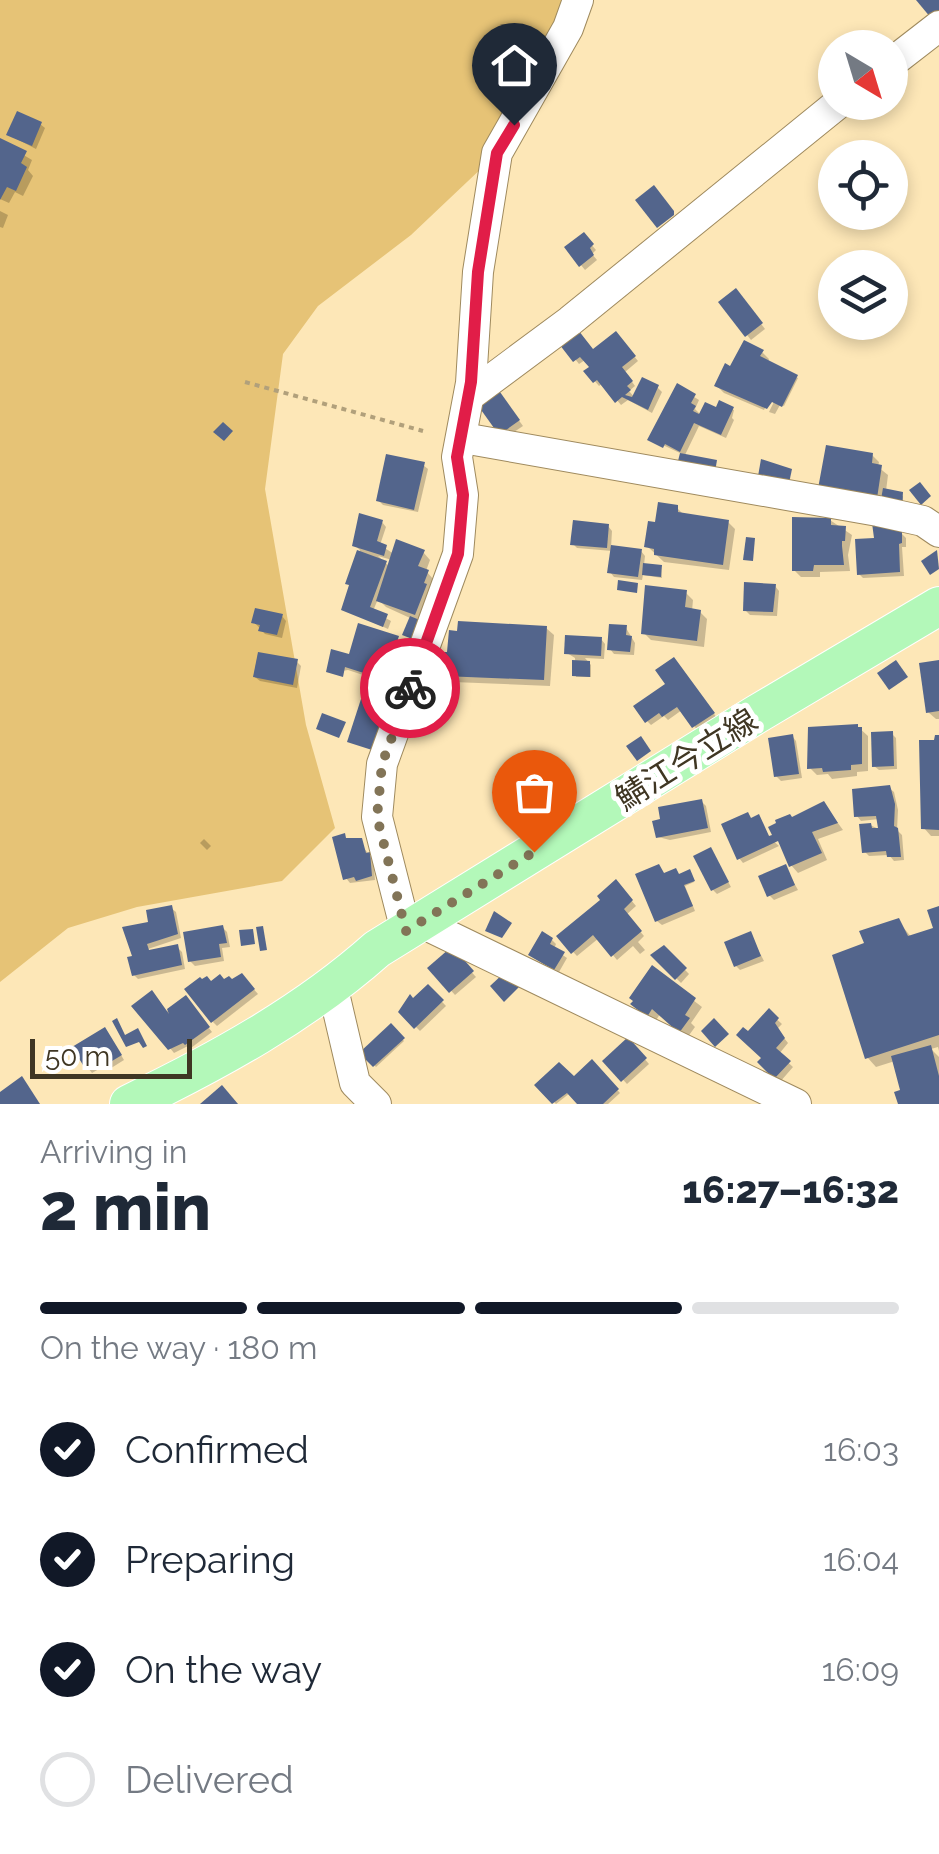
<!DOCTYPE html>
<html lang="en">
<head>
<meta charset="utf-8">
<style>
	body { margin:0; font-family:Raleway,"Noto Sans JP",sans-serif; background:#f6f6f7; color:#1f2937; height:100vh; display:flex; flex-direction:column; font-size:38px; white-space:nowrap }
	* { box-sizing:border-box; margin:0 }
	p { font-size:32px; color:#747a83 }
	.icon { flex:none; width:55px; height:55px; fill:none; stroke:currentColor; stroke-width:2; stroke-linecap:round; stroke-linejoin:round }
	.map { position:relative; height:1104px; overflow:hidden }
	.drawer { display:flex; flex-direction:column; background:#fff; flex:1 }
	.drawer>* { flex:none }
	.needle { width:65px; rotate:142deg }
	.buttons { position:absolute; left:818px; top:30px; display:grid; gap:20px }
	.buttons a { display:grid; place-items:center; width:90px; height:90px; border-radius:50%; background:#fff; box-shadow:0 5px 15px #0003; font-size:50px }
	.scale { position:absolute; left:30px; bottom:25px; width:162px; box-sizing:border-box; padding-left:10px; border:5px solid #3f3623; border-top:0; font-size:28px; line-height:35px; white-space:nowrap; color:#3f3623; -webkit-text-stroke:8px #fff; paint-order:stroke }
	.pin { position:absolute; display:grid; place-items:center; width:85px; height:85px; color:#fff; margin:-102px -42px; border-radius:50% 50% 50% 0; rotate:-45deg; box-shadow:0 0 10px #0007 }
	.pin .icon { rotate:45deg }
	.courier { position:absolute; display:grid; place-items:center; width:100px; height:100px; margin:-50px; border:8px solid #e11d48; border-radius:50%; background:#fff; color:#222; box-shadow:0 2px 12px #0007 }
	.headline em { font-style:normal; font-weight:800 }
	.headline div { display:flex; flex-direction:column-reverse }
	.headline { display:flex; align-items:center; justify-content:space-between; height:170px; padding:0 40px }
	h1 { font-size:65px; font-weight:800; line-height:75px }
	.bar { display:grid; grid-template-columns:repeat(4,1fr); gap:15px 10px; align-content:center; height:120px; padding:0 40px }
	.bar i { height:12px; border-radius:8px; background:#e0e1e3 }
	.bar .selected { background:#111827 }
	.bar p { grid-column:span 4 }
	ol { padding:0 40px; list-style:none }
	li { display:flex; align-items:center; gap:30px; height:110px }
	li p { margin-inline-start:auto }
	li .icon { padding:10px; border-radius:50%; background:#111827; color:#fff; stroke-width:4 }
	li:last-child { color:#747a83 }
	li i { width:55px; height:55px; border:5px solid #e0e1e3; border-radius:50% }
	.map>svg:first-child { display:block }
</style>
</head>
<body>
<div class="map">
<svg width="939" height="1104" viewBox="0 0 939 1104">
	<rect width="100%" height="100%" fill="#fde7b7"/>
	<!-- green -->
	<path fill="#e6c376" d="M0,0H584L486,164L411,235L318,306L283,354L265,489L306,725L335,828L282,881L137,907L68,928L0,982Z"/>
	<!-- shadow -->
	<g fill="#0003" fill-rule="evenodd">
		<path d="M40,124L45,128L36,149L9,135Z"/>
		<path d="M0,141L32,160L28,170L33,176L23,196L15,192L9,203L0,199Z"/>
		<path d="M0,211L8,215L3,228L0,227Z"/>
		<path d="M583,235L596,250L592,254L597,260L585,270L567,248Z"/>
		<path d="M740,296L765,329L751,340L747,335Z"/>
		<path d="M620,339L638,361L625,372L635,386L629,391L635,398L657,387L662,392L652,413L628,400L621,405L603,383L599,386L587,372L592,368L585,360L579,364L560,340L594,352Z"/>
		<path d="M762,352L769,359L768,362L784,371L764,410L724,393L717,386L731,369Z"/>
		<path d="M788,373L798,378L784,406L780,405L775,414L769,412Z"/>
		<path d="M678,387L699,400L695,409L701,415L706,406L727,415L719,406L720,404L734,410L732,418L734,420L726,438L699,426L684,457L716,463V472L681,466L682,454L650,439Z"/>
		<path d="M504,400L523,426L505,438Z"/>
		<path d="M872,455L879,462L878,467L888,475L886,491L903,496V510L827,500Z"/>
		<path d="M423,465L428,469L418,512L383,505L378,500Z"/>
		<path d="M677,508L685,516L728,522L735,529L729,570L664,562L647,546L657,524Z"/>
		<path d="M830,520L852,535L848,555L850,571L820,572V577H801L794,570Z"/>
		<path d="M382,522L386,527L380,545L394,554L423,552L430,560L426,571L434,580L421,623L386,607L378,599L373,611L391,621L388,629L344,609L360,550L354,545ZM378,556L392,560L390,567Z"/>
		<path d="M608,526L612,531L611,548L641,551L645,556L644,565L661,568L662,578L643,575L642,580L614,577L610,572L612,551L577,548L573,544Z"/>
		<path d="M901,533L906,538V547H902L904,576L863,578L859,574Z"/>
		<path d="M775,586L779,591L777,616L750,615L745,610Z"/>
		<path d="M686,593L693,600L692,611L700,612L707,619L704,647L651,640L644,633Z"/>
		<path d="M282,616L286,621L282,638L265,634L254,622Z"/>
		<path d="M546,628L554,635L550,686L453,682L445,675L449,654Z"/>
		<path d="M626,628L635,643L634,655L614,654L610,649Z"/>
		<path d="M397,638L404,645L398,667L403,672L396,692L379,686L372,678L348,670L330,673L351,657Z"/>
		<path d="M601,639L605,644L604,659L585,658L591,665V677H576L575,658L567,653Z"/>
		<path d="M297,662L301,666L297,688L260,681L255,677Z"/>
		<path d="M939,663V719H936L928,712Z"/>
		<path d="M678,664L717,718L698,731L682,710L668,720L664,716L651,725L647,721Z"/>
		<path d="M857,726L868,736V771L857,772V776L832,779L828,774L817,775L810,768Z"/>
		<path d="M892,734L896,738L897,769L879,770L874,766Z"/>
		<path d="M792,736L796,741L802,778L781,781L776,776Z"/>
		<path d="M939,738V836H931L924,828Z"/>
		<path d="M889,788L894,792L898,810L897,830L902,835L904,860L894,861L889,855L869,856L865,852L870,825L881,830L879,819L861,821L857,816Z"/>
		<path d="M701,801L706,806L711,832L670,840L658,837Z"/>
		<path d="M824,804L843,830L818,839L827,860L798,873L791,865L793,820Z"/>
		<path d="M758,817L770,838L779,846L743,863L739,858Z"/>
		<path d="M204,839L211,846L207,850L200,843Z"/>
		<path d="M361,845L373,859L375,880L350,883L346,878Z"/>
		<path d="M711,850L731,887L717,894L713,890Z"/>
		<path d="M659,867L665,875L691,873L694,882L685,886L695,911L662,925L657,921Z"/>
		<path d="M785,867L798,890L774,900L770,896Z"/>
		<path d="M616,882L636,906L626,915L644,936L638,942L645,950L640,954L633,946L617,960L599,938L577,956L559,937L604,900Z"/>
		<path d="M171,908L176,912L181,938L148,949L149,952L177,947L182,952L185,969L138,979L134,975L135,958L151,924Z"/>
		<path d="M939,909V1051L938,1047L931,1049L939,1057V1104H900L903,1092L895,1061L876,1067L867,1057V945L898,921L912,938L936,930Z"/>
		<path d="M223,928L227,932L230,947L222,948L224,961L195,966L190,961Z"/>
		<path d="M750,934L764,961L740,970L736,966Z"/>
		<path d="M552,940L556,944L554,949L567,958L559,972L536,958Z"/>
		<path d="M664,948L689,974L681,983L654,956Z"/>
		<path d="M458,957L476,977L455,995L431,968Z"/>
		<path d="M653,969L702,1007L691,1023L695,1027L687,1038L660,1014L655,1022L641,1011Z"/>
		<path d="M242,976L258,994L217,1026L213,1022L232,982Z"/>
		<path d="M428,987L446,1006L420,1031L401,1012Z"/>
		<path d="M186,998L212,1032L191,1048L188,1046L174,1053L170,1048L166,1012Z"/>
		<path d="M769,1012L782,1024L777,1029L788,1043L779,1054L793,1067L780,1082L760,1062L764,1058L748,1035Z"/>
		<path d="M391,1027L404,1041L376,1067L363,1053Z"/>
		<path d="M109,1035L124,1060L108,1070L104,1066L92,1073L88,1068Z"/>
		<path d="M628,1040L649,1064L627,1084L606,1061Z"/>
		<path d="M592,1063L620,1093L608,1104H580L570,1093L556,1104L538,1085L574,1080Z"/>
	</g>
	<!-- building -->
	<g fill="#53658c">
		<path d="M916,0H939V12L931,18Z"/>
		<path d="M17,111L42,122L32,146L6,135Z"/>
		<path d="M0,138L27,151L21,163L27,167L16,191L7,187L0,200Z"/>
		<path d="M654,185L674,211V215L657,228L635,200Z"/>
		<path d="M584,232L594,244L590,248L594,255L579,267L564,247Z"/>
		<path d="M736,288L763,323L745,337L718,302Z"/>
		<path d="M575,326L593,349L616,331L636,356L622,367L633,381L627,386L631,390L625,395L632,397L642,377L659,385L648,410L622,397L615,403L597,380L593,383L583,371L589,367L580,357L573,362L556,340Z"/>
		<path d="M744,340L764,350L760,356L798,375L782,407L772,402L767,409L714,386L725,363L730,366Z"/>
		<path d="M677,383L696,394L691,403L696,406L693,411L699,414L705,402L716,407L719,400L734,407L721,435L694,423L680,452L665,444L663,448L647,440Z"/>
		<path d="M500,392L520,420L499,435L479,407Z"/>
		<path d="M223,422L233,431L224,441L213,432Z"/>
		<path d="M826,445L873,453L872,463L882,465L876,505L817,494Z"/>
		<path d="M680,453L717,460L715,472L677,465Z"/>
		<path d="M386,454L425,462L414,510L376,501Z"/>
		<path d="M761,459L792,469L788,488L757,482Z"/>
		<path d="M920,482L931,496L921,505L909,490Z"/>
		<path d="M883,488L903,492L902,510L880,505Z"/>
		<path d="M658,502L678,505V512L729,520L723,565L654,555V549L644,547L648,521L655,522Z"/>
		<path d="M359,513L383,520L377,541L387,545L384,556L352,546Z"/>
		<path d="M792,517L831,518V525L846,526L845,541H842V546L844,565H814L813,571H792Z"/>
		<path d="M573,520L609,524L607,548L570,545Z"/>
		<path d="M872,523L902,531V543L899,544L900,572L857,575L855,539L874,538Z"/>
		<path d="M746,537L755,538L753,561L743,560Z"/>
		<path d="M396,539L425,550L418,566L429,570L424,583L427,584L415,615L376,601Z"/>
		<path d="M611,545L642,549L638,577L607,573Z"/>
		<path d="M357,550L387,561L370,607L388,614L383,627L341,610L349,585L345,584Z"/>
		<path d="M937,550L939,569L930,575L921,561Z"/>
		<path d="M643,563L662,565L661,577L642,575Z"/>
		<path d="M618,580L638,583L637,593L617,590Z"/>
		<path d="M744,582L776,584L773,612L743,611Z"/>
		<path d="M645,585L687,590L685,607L701,610L697,641L641,634Z"/>
		<path d="M255,608L283,614L277,635L258,631L260,625L251,623Z"/>
		<path d="M410,616L422,621L415,640L402,635Z"/>
		<path d="M458,621L547,626L544,680L443,676L440,652H447L449,630L457,631Z"/>
		<path d="M358,623L399,636L391,660L397,662L389,686L369,680L370,675L345,667L343,677L326,672L331,649L349,654Z"/>
		<path d="M609,624L627,625L626,635L632,636L630,652L607,650Z"/>
		<path d="M565,635L602,637L601,656L564,654Z"/>
		<path d="M258,652L298,659L293,685L253,677Z"/>
		<path d="M674,657L715,713L692,728L677,707L662,717L659,713L645,723L633,706L665,684L655,670Z"/>
		<path d="M572,660L590,661V677L572,676Z"/>
		<path d="M896,660L908,677L889,690L877,673Z"/>
		<path d="M939,660V711L926,713L919,663Z"/>
		<path d="M361,699L386,707L372,750L347,742Z"/>
		<path d="M322,713L346,722L339,738L316,729Z"/>
		<path d="M858,724V727H862V764L851,765V770L823,772L822,768L807,769L808,727Z"/>
		<path d="M893,731L894,766L872,767L871,732Z"/>
		<path d="M793,734L799,774L774,777L768,738Z"/>
		<path d="M935,735H939V830L921,829L919,740H934Z"/>
		<path d="M641,736L651,751L637,761L626,746Z"/>
		<path d="M890,785L895,804L894,826L898,828L901,857H887L886,851L862,853L859,824L871,823L872,828H878L876,816L854,817L852,789Z"/>
		<path d="M702,799L708,828L656,838L652,821L660,819L658,807Z"/>
		<path d="M824,801L838,823L812,832L822,853L789,867L778,841L737,860L721,824L748,812L751,818L759,814L769,836L772,835L768,827L776,823L775,820L790,814L792,817Z"/>
		<path d="M345,833L346,838H362L366,853L370,852L372,876L356,881L354,877L343,880L332,837Z"/>
		<path d="M711,847L729,882L711,891L693,856Z"/>
		<path d="M659,864L664,873L676,868L679,874L690,869L695,881L684,885L693,906L655,922L635,874Z"/>
		<path d="M786,864L795,885L767,897L758,876Z"/>
		<path d="M616,879L633,900L624,909L642,931L611,957L593,935L571,954L556,936L600,900L597,896Z"/>
		<path d="M172,905L178,934L147,944L149,950L178,944L182,965L132,976L127,957L132,956L122,927L148,922L146,910Z"/>
		<path d="M939,906V1035L865,1059L832,955L864,943L859,931L899,918L908,936L933,928L927,910Z"/>
		<path d="M494,911L512,923L502,938L485,931Z"/>
		<path d="M223,925L227,943L219,944L221,957L188,962L183,932Z"/>
		<path d="M263,926L267,950L260,951L256,927Z"/>
		<path d="M253,929L255,944L241,946L239,930Z"/>
		<path d="M542,931L553,938L550,944L565,952L554,970L528,955Z"/>
		<path d="M751,931L761,956L734,967L724,942Z"/>
		<path d="M664,945L687,968L675,980L650,955Z"/>
		<path d="M449,949L458,953L474,971L449,993L427,968Z"/>
		<path d="M652,965L696,998L685,1015L690,1018L679,1033L652,1009L647,1017L630,1004L633,1001L629,998Z"/>
		<path d="M505,972L519,987L504,1002L490,986Z"/>
		<path d="M242,973L255,989L211,1023L184,989L200,977L202,979L207,976L211,981L220,974L224,979L229,976L232,979Z"/>
		<path d="M428,984L444,1000L414,1029L398,1012L410,994L413,998Z"/>
		<path d="M152,990L169,1014L167,1009L186,995L210,1027L185,1045L183,1043L168,1050L131,1006Z"/>
		<path d="M769,1008L779,1018L775,1023L785,1038L776,1048L791,1061L774,1079L757,1062L761,1058L736,1035L743,1027L748,1031Z"/>
		<path d="M117,1018L125,1035L138,1028L147,1046L143,1048L139,1042L126,1047L112,1021Z"/>
		<path d="M714,1018L729,1034L715,1047L701,1031Z"/>
		<path d="M391,1023L405,1038L373,1067L359,1053Z"/>
		<path d="M105,1027L122,1055L102,1067L99,1062L86,1070L72,1047Z"/>
		<path d="M628,1037L647,1058L621,1082L602,1061Z"/>
		<path d="M931,1045L939,1076V1104H898L894,1092L900,1090L891,1056Z"/>
		<path d="M592,1059L619,1089L603,1104H577L567,1093L552,1104L534,1085L559,1062L574,1076Z"/>
		<path d="M22,1076L40,1104H0V1092Z"/>
		<path d="M222,1085L238,1104H200Z"/>
	</g>
	<g fill="none" stroke-linecap="round" stroke-linejoin="round">
		<!-- minor casing -->
		<g stroke="#9f8a5e" stroke-width="32">
			<g id="minor">
				<path d="M890,64L939,26"/>
				<path d="M469,396L570,321L840,102"/>
				<path d="M463,438L878,511L923,521L939,532"/>
				<path d="M422,923L796,1104"/>
				<path d="M406,931L377,817L382,764L458,554L463,495L457,457L471,383L478,272L497,153L568,28L578,0"/>
				<path d="M333,989L355,1083L376,1104"/>
			</g>
		</g>
		<!-- major casing -->
		<g stroke="#fff" stroke-width="40">
			<path id="major" d="M129,1104C216,1062 304,1014 377,949L757,714L939,606"/>
		</g>
		<!-- path -->
		<path stroke="#b1a07b" stroke-width="4" stroke-dasharray="5 5" stroke-linecap="butt" d="M245,382L423,431"/>
		<!-- minor -->
		<use href="#minor" stroke="#fff" stroke-width="30"/>
		<!-- major -->
		<use href="#major" stroke="#b3f8b9" stroke-width="38"/>
	</g>
	<g fill="none" stroke-linecap="round" stroke-linejoin="round">
		<!-- done -->
		<path stroke="#827457" stroke-width="10" stroke-dasharray="0 18" d="M410,688L382,764L377,817L406,931L534,852"/>
		<!-- route -->
		<path stroke="#e11d48" stroke-width="12" d="M410,688L458,554L463,495L457,457L471,382L478,272L497,153L514,125"/>
	</g>
	<g text-anchor="middle" dominant-baseline="central" stroke-width="10" stroke-linejoin="round" paint-order="stroke">
		<!-- street labels -->
		<g font-size="32" fill="#3f3623" stroke="#fff">
			<text transform="translate(686 759) rotate(-32)">鯖江今立線</text>
		</g>
	</g>
</svg>
<div class="buttons">
<a><svg class="needle" viewBox="-14 -14 28 28"><path d="M0-13l5 13h-10z" fill="#e53935"/><path d="M0 13l5-13h-10z" fill="#747a83"/></svg></a>
<a><svg class="icon" aria-label="locate" viewBox="0 0 24 24"><circle cx="12" cy="12" r="6"/><path d="M12 2v4M12 18v4M2 12h4M18 12h4"/></svg></a>
<a><svg class="icon" aria-label="layers" viewBox="0 0 24 24"><path d="M12 4l9 5-9 5-9-5zM3 14l9 5 9-5"/></svg></a>
</div>
<div class="scale">50 m</div>
<div class="pin" style="left:534px;top:852px;background:#ea580c"><svg class="icon" aria-label="bag" viewBox="0 0 24 24"><path d="M5 8h14l-1 12H6zM9 8a3 3 0 0 1 6 0"/></svg></div>
<div class="pin" style="left:514px;top:125px;background:#1f2937"><svg class="icon" aria-label="home" viewBox="0 0 24 24"><path d="M3 11l9-7 9 7M6 9v11h12V9"/></svg></div>
<div class="courier" style="left:410px;top:688px"><svg class="icon" aria-label="bike" viewBox="0 0 24 24"><circle cx="6" cy="16" r="4"/><circle cx="18" cy="16" r="4"/><path d="M6 16l4-8h5l3 8M10 8l3 8H6M13 5h3"/></svg></div>
</div>
<section class="drawer">
<div class="headline"><div><h1>2 min</h1><p>Arriving in</p></div><em>16:27–16:32</em></div>
<div class="bar"><i class="selected"></i><i class="selected"></i><i class="selected"></i><i></i><p>On the way · 180 m</p></div>
<ol>
<li><svg class="icon" aria-label="check" viewBox="0 0 24 24"><path d="M5 12l5 5 9-10"/></svg>Confirmed<p>16:03</p></li>
<li><svg class="icon" aria-label="check" viewBox="0 0 24 24"><path d="M5 12l5 5 9-10"/></svg>Preparing<p>16:04</p></li>
<li><svg class="icon" aria-label="check" viewBox="0 0 24 24"><path d="M5 12l5 5 9-10"/></svg>On the way<p>16:09</p></li>
<li><i></i>Delivered</li>
</ol>
</section>
</body>
</html>
